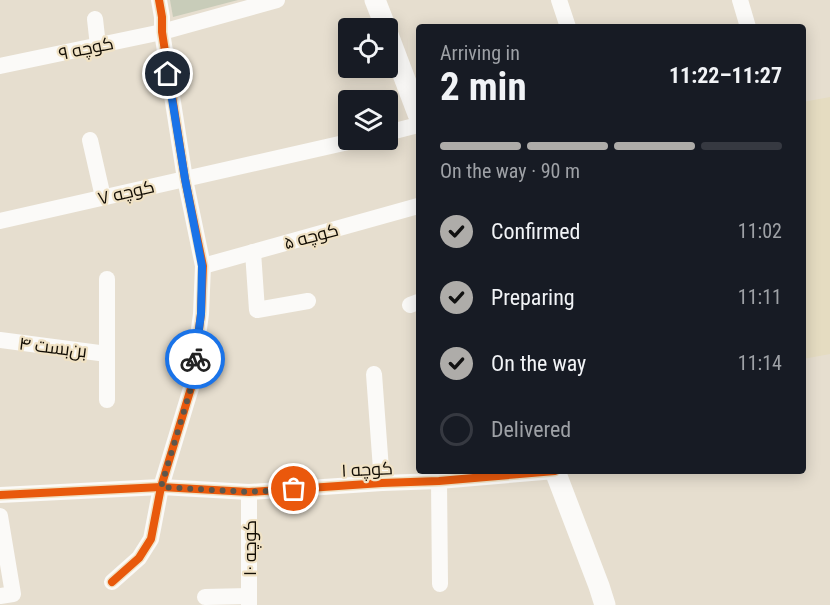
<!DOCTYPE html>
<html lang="en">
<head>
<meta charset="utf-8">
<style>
	body { margin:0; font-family:"Roboto Condensed",Cairo,sans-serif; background:#242831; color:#f1f3f6; height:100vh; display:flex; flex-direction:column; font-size:22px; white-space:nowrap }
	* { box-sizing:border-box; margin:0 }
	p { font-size:20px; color:#9ea1a6 }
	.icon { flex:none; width:33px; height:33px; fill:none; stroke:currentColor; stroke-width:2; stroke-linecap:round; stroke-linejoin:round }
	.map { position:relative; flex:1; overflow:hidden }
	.drawer { position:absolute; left:416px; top:24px; width:390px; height:450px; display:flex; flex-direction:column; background:#171b24; border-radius:6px; box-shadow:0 3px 15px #0003 }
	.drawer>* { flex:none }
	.buttons { position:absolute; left:338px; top:18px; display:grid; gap:12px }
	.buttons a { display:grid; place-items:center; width:60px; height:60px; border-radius:6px; background:#171b24; box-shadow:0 3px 15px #0003; font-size:30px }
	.pin { position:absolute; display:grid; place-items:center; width:51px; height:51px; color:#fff; margin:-26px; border:3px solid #fff; border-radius:50%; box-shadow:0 2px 6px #0007 }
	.courier { position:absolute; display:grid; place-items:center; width:60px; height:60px; margin:-30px; border:4px solid #1a73e8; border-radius:50%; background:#fff; color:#222; box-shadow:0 2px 8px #0007 }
	.head em { font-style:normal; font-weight:700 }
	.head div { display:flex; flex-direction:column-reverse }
	.head { display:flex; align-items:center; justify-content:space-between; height:102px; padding:0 24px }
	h1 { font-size:39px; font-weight:700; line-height:45px }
	.bar { display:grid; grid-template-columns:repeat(4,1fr); gap:9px 6px; align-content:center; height:72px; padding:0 24px }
	.bar i { height:8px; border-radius:4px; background:#363941 }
	.bar .current { background:#aeaca9 }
	.bar p { grid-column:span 4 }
	ol { padding:0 24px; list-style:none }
	li { display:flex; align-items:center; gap:18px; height:66px }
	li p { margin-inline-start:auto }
	li .icon { padding:6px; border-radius:50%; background:#aeaca9; color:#111; stroke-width:4 }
	li:last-child { color:#9ea1a6 }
	li i { width:33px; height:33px; border:3px solid #363941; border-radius:50% }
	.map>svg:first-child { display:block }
</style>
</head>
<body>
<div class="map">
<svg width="830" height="605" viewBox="0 0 830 605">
	<rect width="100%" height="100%" fill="#e6decf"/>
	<!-- green -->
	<path fill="#c8ccb9" d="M170,0H238L173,17Z"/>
	<!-- sand -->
	<path fill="#e5dcc1" d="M830,97V354L803,359V102Z"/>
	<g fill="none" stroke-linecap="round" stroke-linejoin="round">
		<!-- minor -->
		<g stroke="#fbfaf8" stroke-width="16">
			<path d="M559,0L568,27"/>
			<path d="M740,0L748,27"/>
			<path d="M95,19L98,46"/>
			<path d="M0,66L162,32L277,0"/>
			<path d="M387,133L418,125"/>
			<path d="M90,140L103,197"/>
			<path d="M0,221L357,140"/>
			<path d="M253,252L257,310L308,301"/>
			<path d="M203,266L418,206"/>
			<path d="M410,305L418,302"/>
			<path d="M0,340L107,354"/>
			<path d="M374,374L382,483"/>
			<path d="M107,400V279"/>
			<path d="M439,481L440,584"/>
			<path d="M249,492V605"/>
			<path d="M0,495L161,487L249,492L382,483L439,481L555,471"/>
			<path d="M0,516L13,594L0,596"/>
			<path d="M112,582L139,558L151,539L161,487L191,388L201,314L203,266L185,179L162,32V17L159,0"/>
			<path d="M205,597L249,596"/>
		</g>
		<!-- tertiary -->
		<g stroke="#fbfaf8" stroke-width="21">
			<path d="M375,0L386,28"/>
			<path d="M387,32L418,114"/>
			<path d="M555,471L599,586L605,605"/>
		</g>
		<!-- cycleway casing -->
		<g stroke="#f0e2c5" stroke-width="11">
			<g id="cycleway">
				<path d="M0,495L161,487L249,492L382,483L439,481L555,471"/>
				<path d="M112,582L139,558L151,539L161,487L191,388L201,314L203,266L185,179L162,32V17L159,0"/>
			</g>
		</g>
		<!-- cycleway -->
		<use href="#cycleway" stroke="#e8590c" stroke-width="8"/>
	</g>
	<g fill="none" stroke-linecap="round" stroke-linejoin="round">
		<!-- done -->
		<path stroke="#5c564b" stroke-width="6" stroke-dasharray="0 10.8" d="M195,359L191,388L161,487L249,492L294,489"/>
		<!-- route -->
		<path stroke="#1a73e8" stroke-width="8" d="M168,74L185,179L202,266L201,314L195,359"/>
	</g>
	<g text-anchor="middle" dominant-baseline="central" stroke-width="4.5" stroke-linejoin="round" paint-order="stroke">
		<!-- street labels -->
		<g font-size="18" fill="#120d04" stroke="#f0e2c5">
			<text transform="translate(86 48) rotate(-12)">کوچه ۹</text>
			<text transform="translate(126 192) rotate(-13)">کوچه ۷</text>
			<text transform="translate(311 236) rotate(-15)">کوچه ۵</text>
			<text transform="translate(53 347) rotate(7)">بن‌بست ۴</text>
			<text transform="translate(367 469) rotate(-3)">کوچه ۱</text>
			<text transform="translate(249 548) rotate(-90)">کوچه ۱۰</text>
		</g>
	</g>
</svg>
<div class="buttons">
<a><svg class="icon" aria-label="locate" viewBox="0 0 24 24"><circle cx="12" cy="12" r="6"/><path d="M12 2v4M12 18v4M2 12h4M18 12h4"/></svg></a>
<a><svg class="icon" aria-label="layers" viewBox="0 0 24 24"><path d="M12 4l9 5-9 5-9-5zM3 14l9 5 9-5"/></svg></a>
</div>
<div class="pin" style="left:294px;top:489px;background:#ea580c"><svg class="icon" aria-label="bag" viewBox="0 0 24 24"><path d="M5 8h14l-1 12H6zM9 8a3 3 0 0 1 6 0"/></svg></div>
<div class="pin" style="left:168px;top:74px;background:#1f2937"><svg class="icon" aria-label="home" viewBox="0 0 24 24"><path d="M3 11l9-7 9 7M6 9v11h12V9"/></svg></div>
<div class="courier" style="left:195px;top:359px"><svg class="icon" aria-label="bike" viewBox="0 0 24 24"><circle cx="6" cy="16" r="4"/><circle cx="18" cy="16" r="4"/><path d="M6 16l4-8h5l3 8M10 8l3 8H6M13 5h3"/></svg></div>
<section class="drawer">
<div class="head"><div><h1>2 min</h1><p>Arriving in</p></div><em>11:22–11:27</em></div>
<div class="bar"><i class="current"></i><i class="current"></i><i class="current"></i><i></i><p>On the way · 90 m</p></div>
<ol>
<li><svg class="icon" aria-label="check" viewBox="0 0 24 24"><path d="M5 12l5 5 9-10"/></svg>Confirmed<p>11:02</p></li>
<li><svg class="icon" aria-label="check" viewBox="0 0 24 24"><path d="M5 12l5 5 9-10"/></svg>Preparing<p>11:11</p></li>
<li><svg class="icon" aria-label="check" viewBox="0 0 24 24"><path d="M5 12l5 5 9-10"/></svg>On the way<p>11:14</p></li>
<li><i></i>Delivered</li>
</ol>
</section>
</div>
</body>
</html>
